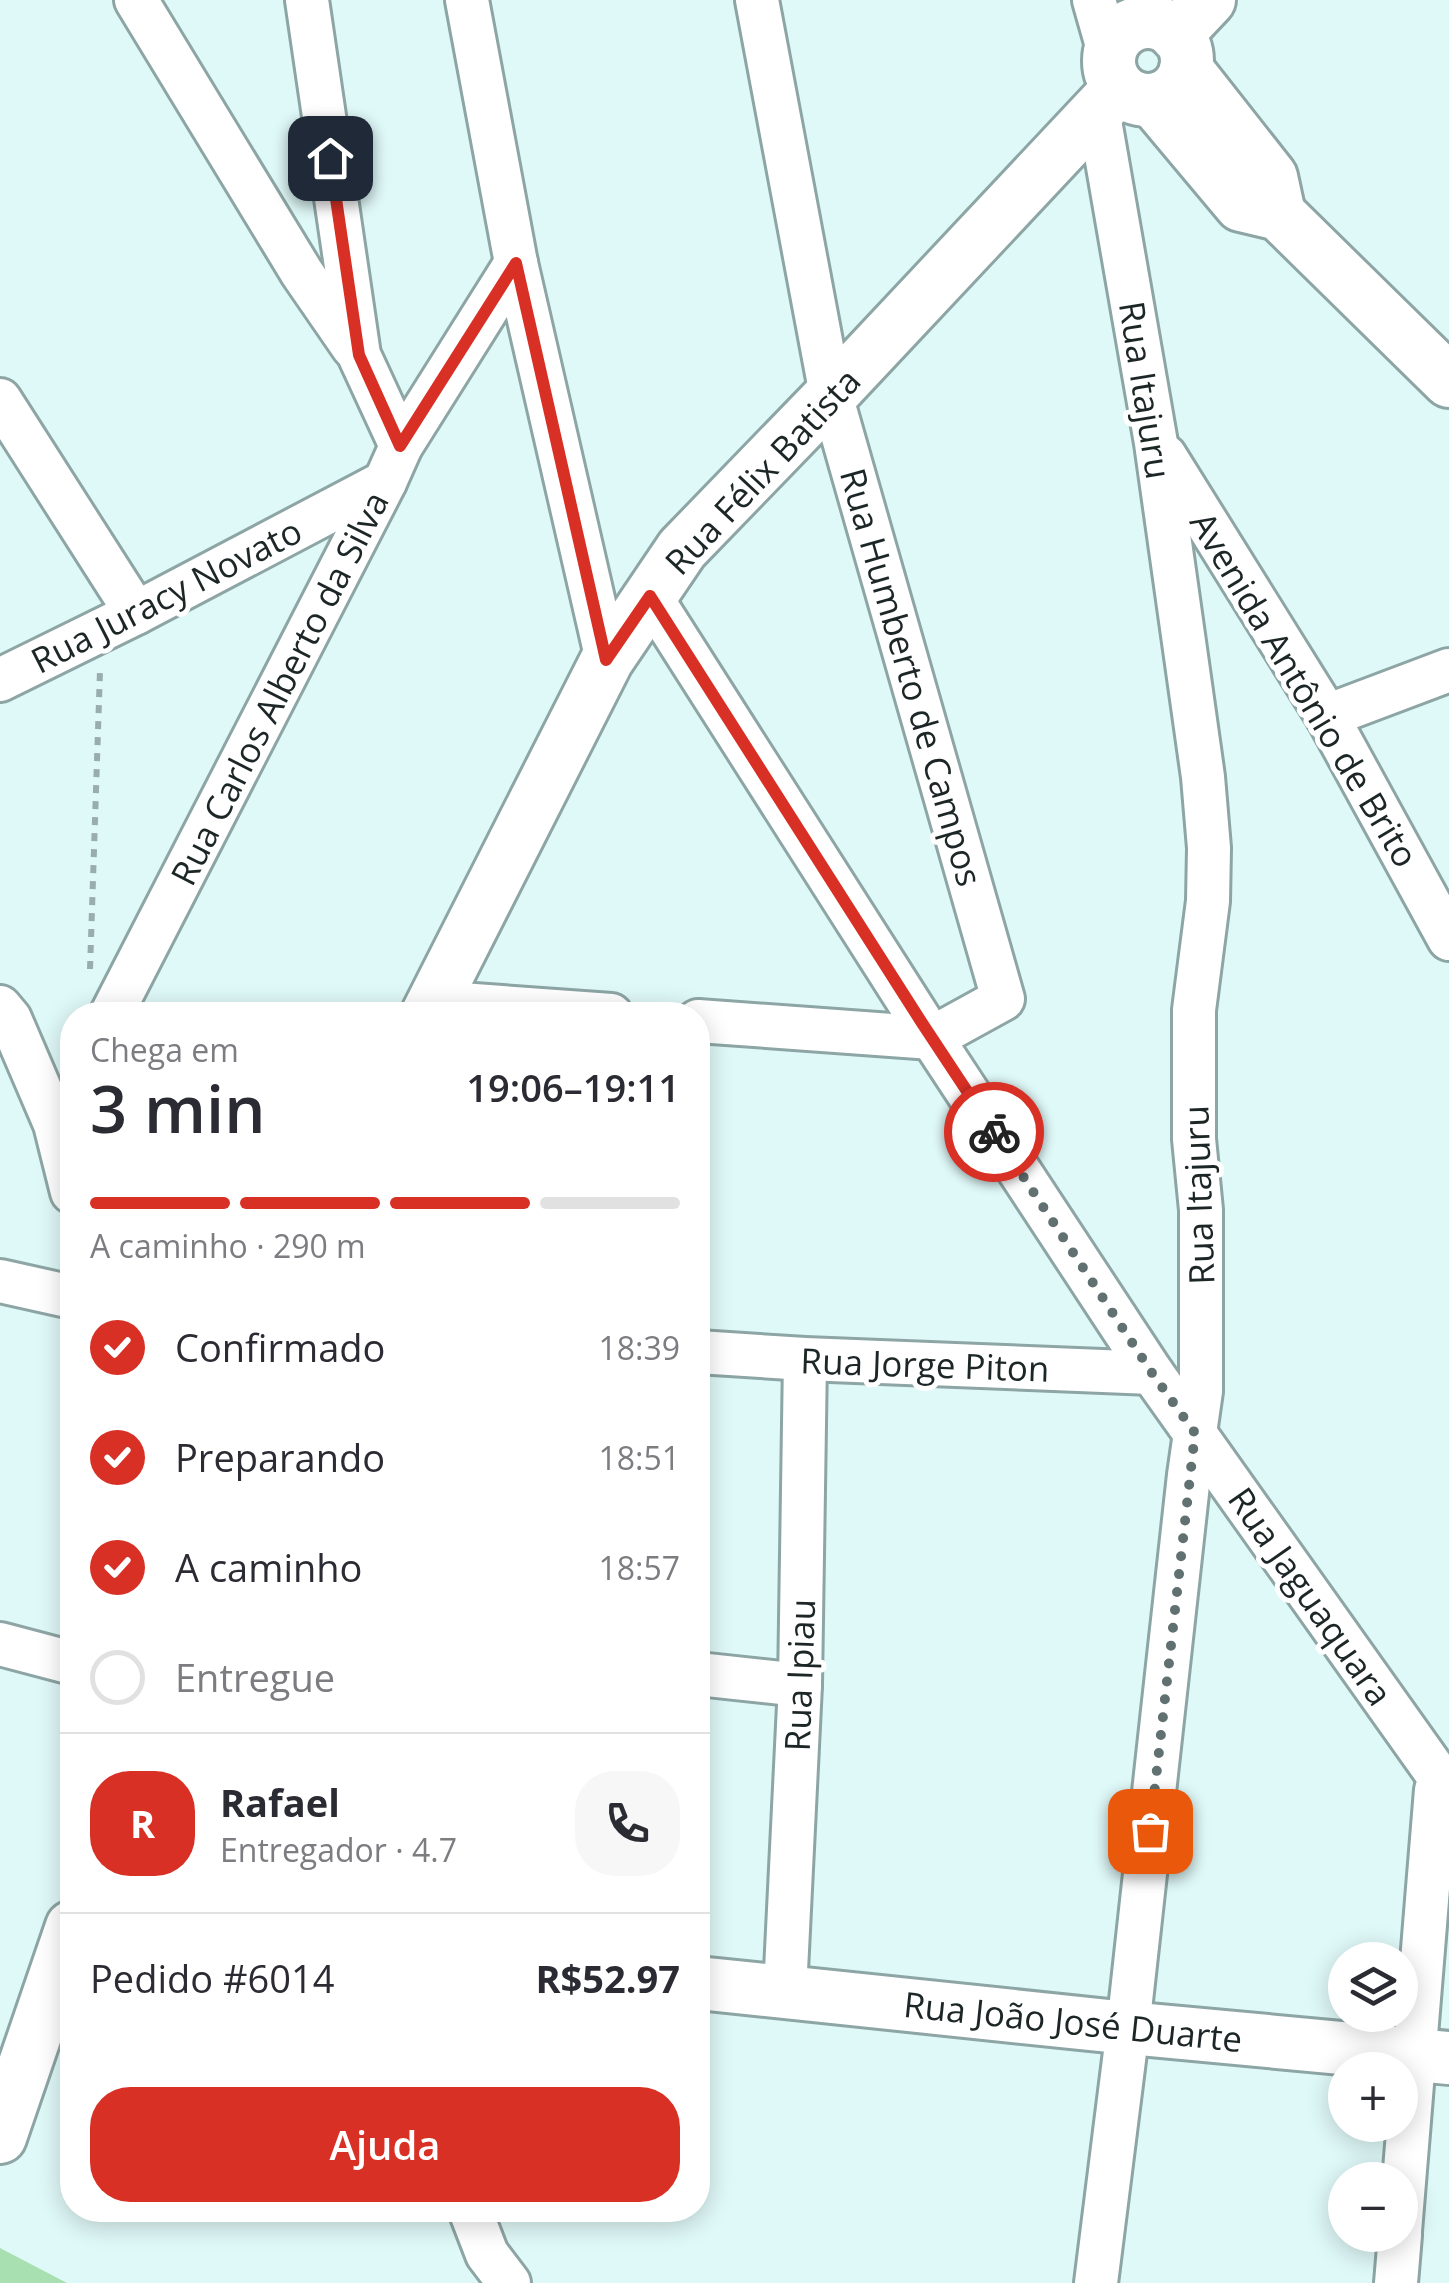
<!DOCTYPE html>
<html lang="pt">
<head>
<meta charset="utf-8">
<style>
	body { margin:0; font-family:"Open Sans",sans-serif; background:#f7f7f7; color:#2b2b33; height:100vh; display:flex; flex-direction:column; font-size:38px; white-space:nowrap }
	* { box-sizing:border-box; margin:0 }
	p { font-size:32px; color:#7c7c81 }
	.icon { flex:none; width:55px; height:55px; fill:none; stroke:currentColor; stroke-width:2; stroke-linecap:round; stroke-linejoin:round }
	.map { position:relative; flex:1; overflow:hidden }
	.side { position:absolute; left:60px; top:1002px; width:650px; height:1220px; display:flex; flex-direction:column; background:#fff; border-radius:40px; box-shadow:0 5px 25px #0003 }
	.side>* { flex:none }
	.controls { position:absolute; left:1328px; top:1942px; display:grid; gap:20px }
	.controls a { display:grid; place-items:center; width:90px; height:90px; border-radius:50%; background:#fff; box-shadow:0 5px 25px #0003; font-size:50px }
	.pin { position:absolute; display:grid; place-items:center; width:85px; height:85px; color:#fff; margin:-42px; border-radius:20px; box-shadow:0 5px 15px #0006 }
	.courier { position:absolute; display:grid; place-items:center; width:100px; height:100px; margin:-50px; border:8px solid #d93025; border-radius:50%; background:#fff; color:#222; box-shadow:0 2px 12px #0007 }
	.head em { font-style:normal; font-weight:600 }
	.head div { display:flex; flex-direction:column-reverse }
	.head { display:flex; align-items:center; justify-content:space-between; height:170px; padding:0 30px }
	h1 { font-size:65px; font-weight:600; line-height:75px }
	.bar { display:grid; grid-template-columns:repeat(4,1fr); gap:15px 10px; align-content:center; height:120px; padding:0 30px }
	.bar i { height:12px; border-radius:8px; background:#e1e1e2 }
	.bar .selected { background:#d93025 }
	.bar p { grid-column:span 4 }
	.line { display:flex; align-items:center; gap:25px; padding:0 30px; border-top:2px solid #e1e1e2 }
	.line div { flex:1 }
	.round { display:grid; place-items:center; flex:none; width:105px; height:105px; border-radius:40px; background:#f7f7f7 }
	ol { padding:0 30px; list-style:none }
	li { display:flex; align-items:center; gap:30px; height:110px }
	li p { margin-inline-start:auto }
	li .icon { padding:10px; border-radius:50%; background:#d93025; color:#fff; stroke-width:4 }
	li:last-child { color:#7c7c81 }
	li i { width:55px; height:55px; border:5px solid #e1e1e2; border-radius:50% }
	.action { display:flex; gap:20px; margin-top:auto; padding:20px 30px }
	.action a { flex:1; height:115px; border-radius:40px; background:#d93025; color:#fff; font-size:40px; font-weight:600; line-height:115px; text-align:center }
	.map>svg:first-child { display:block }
</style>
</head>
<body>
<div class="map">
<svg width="1449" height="2283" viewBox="0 0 1449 2283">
	<rect width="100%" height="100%" fill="#dff9f8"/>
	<!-- green -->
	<path fill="#a8e0b1" d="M0,2248L67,2283H0Z"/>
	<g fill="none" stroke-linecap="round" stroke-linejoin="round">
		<!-- minor casing -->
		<g stroke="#8da5a4" stroke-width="48">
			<g id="minor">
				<path d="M136,0L302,273L353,347"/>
				<path d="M307,0L359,355L401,446"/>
				<path d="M467,0L516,263L607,660"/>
				<path d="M1094,0L1119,88"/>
				<path d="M0,400L136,613"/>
				<path d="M1165,456L1327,716L1449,939"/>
				<path d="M650,596L922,1023L1152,1373L1449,1791"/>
				<path d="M0,680L136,613L385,482"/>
				<path d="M1327,716L1449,670"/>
				<path d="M433,1002L611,1015"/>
				<path d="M0,1007L10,1019L55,1124L72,1192"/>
				<path d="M111,1015L385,482L401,446L516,263"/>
				<path d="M698,1021L932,1038L1003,999L831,395L757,0"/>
				<path d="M0,1281L72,1297"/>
				<path d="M698,1352L805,1359L1152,1373"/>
				<path d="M0,1644L72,1663"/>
				<path d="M698,1674L800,1685"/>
				<path d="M785,1991L800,1685L805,1359"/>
				<path d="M470,2210L487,2254L509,2283"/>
				<path d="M1400,2231L1436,1790"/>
				<path d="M1096,2283L1128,2028L1189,1475L1201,1391V1210L1194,1139V1010L1208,901L1209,848L1203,777L1156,443L1098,109"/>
				<path d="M1396,2283L1400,2235"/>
			</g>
		</g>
		<!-- tertiary casing -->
		<g stroke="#8da5a4" stroke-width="58">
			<g id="tertiary">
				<circle cx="1148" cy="61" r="39"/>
				<path d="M1176,35L1209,0"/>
				<path d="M1186,69L1271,177L1279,214"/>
				<path d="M1153,100L1241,205L1279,214L1449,381"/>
				<path d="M427,1015L607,660L682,549L831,395L1119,88"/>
				<path d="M698,1983L1128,2028L1449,2058"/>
				<path d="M0,2137L72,1927"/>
			</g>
		</g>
		<!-- path -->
		<path stroke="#99adad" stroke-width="6" stroke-dasharray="8 8" stroke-linecap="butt" d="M90,969L100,671"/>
		<!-- minor -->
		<use href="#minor" stroke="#fff" stroke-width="42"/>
		<!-- tertiary -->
		<use href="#tertiary" stroke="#fff" stroke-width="52"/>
	</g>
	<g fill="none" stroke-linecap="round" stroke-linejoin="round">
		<!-- done -->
		<path stroke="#617070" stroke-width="10" stroke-dasharray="0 18" d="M994,1132L1152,1373L1195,1433L1150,1831"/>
		<!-- route -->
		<path stroke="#d93025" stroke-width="12" d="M330,158L359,355L400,446L516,263L606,660L650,596L922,1023L994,1132"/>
	</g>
	<g text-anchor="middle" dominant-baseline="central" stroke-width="10" stroke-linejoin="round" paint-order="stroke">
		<!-- street labels -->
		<g font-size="35" fill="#1d2626" stroke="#fff">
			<text transform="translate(1146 390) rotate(81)">Rua Itajuru</text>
			<text transform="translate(762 471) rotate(-47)">Rua Félix Batista</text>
			<text transform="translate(166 595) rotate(-27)">Rua Juracy Novato</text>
			<text transform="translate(912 677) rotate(74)">Rua Humberto de Campos</text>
			<text transform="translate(279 688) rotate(-63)">Rua Carlos Alberto da Silva</text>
			<text transform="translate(1305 689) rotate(59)">Avenida Antônio de Brito</text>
			<text transform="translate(1198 1195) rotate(-92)">Rua Itajuru</text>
			<text transform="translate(925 1364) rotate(2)">Rua Jorge Piton</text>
			<text transform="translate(1311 1596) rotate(55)">Rua Jaguaquara</text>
			<text transform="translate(799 1675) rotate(-88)">Rua Ipiau</text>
			<text transform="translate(1073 2021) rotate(6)">Rua João José Duarte</text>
		</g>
	</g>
</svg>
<div class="controls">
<a><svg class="icon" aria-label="layers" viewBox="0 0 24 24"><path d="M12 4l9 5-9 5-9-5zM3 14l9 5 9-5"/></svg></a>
<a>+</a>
<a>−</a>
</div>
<div class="pin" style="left:1150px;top:1831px;background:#ea580c"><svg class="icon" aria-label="bag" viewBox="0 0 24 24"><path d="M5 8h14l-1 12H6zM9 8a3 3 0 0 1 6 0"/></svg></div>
<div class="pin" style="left:330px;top:158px;background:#1f2937"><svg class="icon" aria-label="home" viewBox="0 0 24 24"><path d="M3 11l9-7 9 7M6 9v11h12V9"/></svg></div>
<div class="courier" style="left:994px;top:1132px"><svg class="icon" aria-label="bike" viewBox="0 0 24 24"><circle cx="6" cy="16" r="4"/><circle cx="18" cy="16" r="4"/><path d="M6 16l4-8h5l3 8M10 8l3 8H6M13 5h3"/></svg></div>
<section class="side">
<div class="head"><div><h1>3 min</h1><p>Chega em</p></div><em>19:06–19:11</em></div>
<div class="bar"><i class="selected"></i><i class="selected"></i><i class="selected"></i><i></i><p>A caminho · 290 m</p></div>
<ol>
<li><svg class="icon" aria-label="check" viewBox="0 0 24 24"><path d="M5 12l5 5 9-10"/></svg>Confirmado<p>18:39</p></li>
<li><svg class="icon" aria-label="check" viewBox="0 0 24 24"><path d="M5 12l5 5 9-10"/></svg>Preparando<p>18:51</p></li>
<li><svg class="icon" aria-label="check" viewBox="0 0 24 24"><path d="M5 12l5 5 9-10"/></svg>A caminho<p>18:57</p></li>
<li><i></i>Entregue</li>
</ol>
<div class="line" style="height:180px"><b class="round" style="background:#d93025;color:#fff">R</b><div><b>Rafael</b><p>Entregador · 4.7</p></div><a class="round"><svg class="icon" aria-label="phone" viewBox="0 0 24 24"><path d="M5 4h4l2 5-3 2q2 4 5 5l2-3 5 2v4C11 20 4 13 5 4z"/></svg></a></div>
<div class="line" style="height:130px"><div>Pedido #6014</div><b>R$52.97</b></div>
<div class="action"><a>Ajuda</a></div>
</section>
</div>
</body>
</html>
